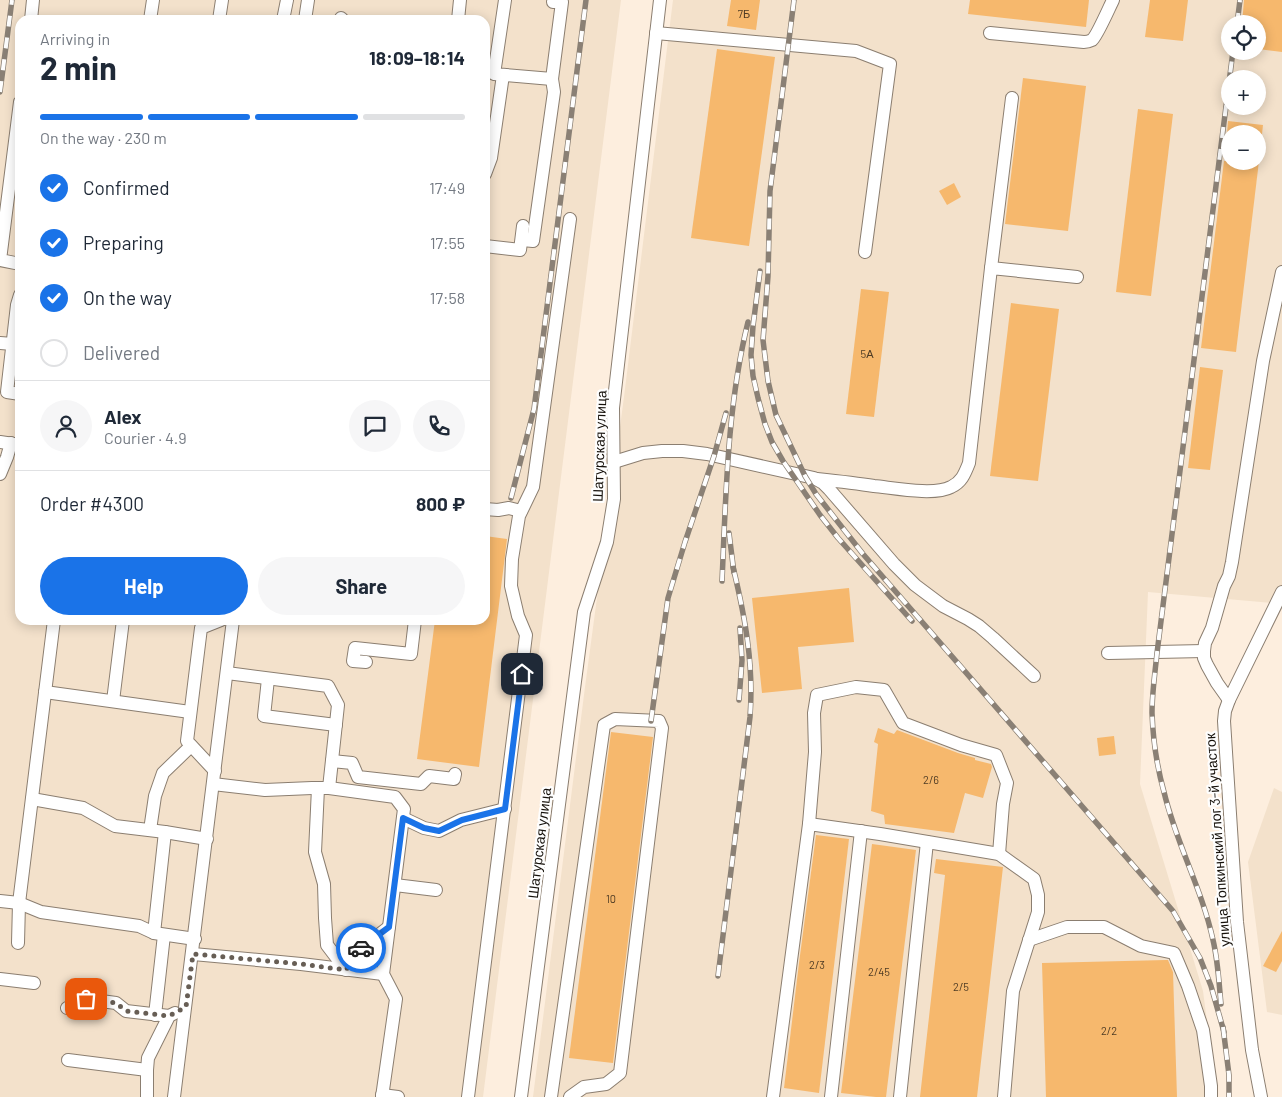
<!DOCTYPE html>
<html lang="en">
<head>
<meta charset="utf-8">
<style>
	body { margin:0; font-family:Barlow,sans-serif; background:#f6f6f7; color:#1f2937; height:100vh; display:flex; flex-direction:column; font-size:19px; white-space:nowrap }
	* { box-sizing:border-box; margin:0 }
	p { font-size:16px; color:#747a83 }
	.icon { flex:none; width:28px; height:28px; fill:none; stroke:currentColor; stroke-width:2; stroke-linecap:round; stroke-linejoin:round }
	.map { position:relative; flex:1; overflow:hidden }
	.side { position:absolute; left:15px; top:15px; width:475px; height:610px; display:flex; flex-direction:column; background:#fff; border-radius:15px; box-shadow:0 2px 12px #0003 }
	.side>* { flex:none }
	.tools { position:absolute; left:1221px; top:15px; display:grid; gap:10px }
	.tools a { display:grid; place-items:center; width:45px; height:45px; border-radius:50%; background:#fff; box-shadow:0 2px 12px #0003; font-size:25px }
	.pin { position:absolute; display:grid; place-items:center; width:42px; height:42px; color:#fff; margin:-21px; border-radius:10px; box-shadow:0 2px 8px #0006 }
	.courier { position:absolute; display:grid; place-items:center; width:50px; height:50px; margin:-25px; border:4px solid #1a73e8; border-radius:50%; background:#fff; color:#222; box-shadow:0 1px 6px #0007 }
	.headline em { font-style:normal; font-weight:700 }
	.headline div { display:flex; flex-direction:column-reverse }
	.headline { display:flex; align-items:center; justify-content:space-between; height:85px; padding:0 25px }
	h1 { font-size:32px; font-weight:700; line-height:38px }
	.bar { display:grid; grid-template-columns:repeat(4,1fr); gap:8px 5px; align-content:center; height:60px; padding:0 25px }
	.bar i { height:6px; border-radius:4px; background:#e0e1e3 }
	.bar .active { background:#1a73e8 }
	.bar p { grid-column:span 4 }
	.line { display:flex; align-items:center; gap:12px; padding:0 25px; border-top:1px solid #e0e1e3 }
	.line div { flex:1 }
	.round { display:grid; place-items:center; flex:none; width:52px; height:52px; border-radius:26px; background:#f6f6f7 }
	ol { padding:0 25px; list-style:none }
	li { display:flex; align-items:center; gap:15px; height:55px }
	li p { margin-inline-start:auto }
	li .icon { padding:5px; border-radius:50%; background:#1a73e8; color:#fff; stroke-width:4 }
	li:last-child { color:#747a83 }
	li i { width:28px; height:28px; border:2px solid #e0e1e3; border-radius:50% }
	.primary-button { display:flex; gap:10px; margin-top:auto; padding:10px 25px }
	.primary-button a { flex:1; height:58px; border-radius:30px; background:#1a73e8; color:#fff; font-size:20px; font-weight:700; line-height:58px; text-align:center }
	.primary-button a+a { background:#f6f6f7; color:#1f2937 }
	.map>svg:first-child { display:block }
</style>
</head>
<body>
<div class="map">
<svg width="1282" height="1097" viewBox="0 0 1282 1097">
	<rect width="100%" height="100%" fill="#fdeede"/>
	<!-- built -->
	<g fill="#f3e1cb" fill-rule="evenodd">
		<path d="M0,0H621L483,1097H0ZM20,20H485V620H20Z"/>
		<path d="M673,0H1282V604L1148,592L1140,784L1203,991L1217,1097H533L585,687L624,397ZM1230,24H1258V51H1230ZM1230,79H1258V106H1230ZM1230,134H1258V161H1230Z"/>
		<path d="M1274,788L1282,792V1015L1267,1012L1248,862Z"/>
	</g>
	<!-- building -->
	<g fill="#f6b86d">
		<path d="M731,0H760L756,30L727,26Z"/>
		<path d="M970,0H1089L1086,27L968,14Z"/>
		<path d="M1150,0H1188L1183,41L1145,37Z"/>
		<path d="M1244,0H1282V52L1258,49V24H1242Z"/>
		<path d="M717,49L775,57L749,246L691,238Z"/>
		<path d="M1023,78L1086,86L1068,231L1005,224Z"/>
		<path d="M1138,109L1173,114L1151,296L1116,292Z"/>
		<path d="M1228,121L1263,125L1262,134H1227Z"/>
		<path d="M1224,161H1259L1236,352L1201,348Z"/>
		<path d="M954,183L961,197L947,205L939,191Z"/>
		<path d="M861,289L889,292L874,417L846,414Z"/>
		<path d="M1011,303L1059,309L1038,481L990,476Z"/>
		<path d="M1200,367L1223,370L1210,470L1188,468Z"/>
		<path d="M485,536L507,539L479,767L417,759L435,620H485Z"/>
		<path d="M849,588L854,642L798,647L802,689L762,693L752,598Z"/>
		<path d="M878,728L894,734L897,730L905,733L958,753L975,758V760L991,764L992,767L983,798L965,793L954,833L885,824L884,815L871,811L878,744L874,742Z"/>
		<path d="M611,732L653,737L613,1063L569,1058Z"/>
		<path d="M1114,736L1116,754L1099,756L1097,738Z"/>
		<path d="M816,835L849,839L819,1093L784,1088L799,963Z"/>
		<path d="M872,844L916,850L886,1097H876L841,1093Z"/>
		<path d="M936,859L1003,867L977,1097H920L945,875L934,873Z"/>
		<path d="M1282,931V961L1276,972L1263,966Z"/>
		<path d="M1166,960H1168L1173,972L1177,1097H1046L1042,963Z"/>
	</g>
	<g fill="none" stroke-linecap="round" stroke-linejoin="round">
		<!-- minor casing -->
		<g stroke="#8b7e70" stroke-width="14">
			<g id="minor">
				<path d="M505,0L494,74L552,79L562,2H553"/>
				<path d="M341,18L343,20"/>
				<path d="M31,20L33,0"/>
				<path d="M150,20L153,0"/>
				<path d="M219,20L222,0"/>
				<path d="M283,20L287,0"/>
				<path d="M305,20L308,0"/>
				<path d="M458,20L460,0"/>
				<path d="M656,33L856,51L890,64L865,252"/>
				<path d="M990,33L1084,42C1086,42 1090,41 1092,40C1097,36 1109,8 1113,0"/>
				<path d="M20,102L0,260L20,264"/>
				<path d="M485,174L491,158L503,75"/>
				<path d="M522,240L533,241L554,92L552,79"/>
				<path d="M485,246L520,250L523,226"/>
				<path d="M991,268L1012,98"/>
				<path d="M20,295L17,305L7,392L20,394"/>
				<path d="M0,343L13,344"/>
				<path d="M0,442L20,445"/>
				<path d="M614,462L643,453L662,451H683L707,454L814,478L823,483L829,489L894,564L915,585L943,606L968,619L979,626L993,638L1034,676"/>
				<path d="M0,474L7,457L11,443"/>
				<path d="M817,479C836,481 855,483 874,486C894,488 934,496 951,487C962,482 965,473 969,463L991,268L1077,277"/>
				<path d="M485,509L498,510L509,508L521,511"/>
				<path d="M1108,653L1204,651"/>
				<path d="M366,662L353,661L355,648L411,654L415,620"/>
				<path d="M227,673L328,686L338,705L329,788"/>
				<path d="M268,679L264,716L336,725"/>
				<path d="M45,692L190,712"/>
				<path d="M1229,700L1217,683L1207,665L1204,658V651L1205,643L1212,628L1224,586L1229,576L1232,562L1263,361L1282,272"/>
				<path d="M113,701L123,620"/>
				<path d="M332,761L352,763L358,777L421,784L429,776L454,779L455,774"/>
				<path d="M215,771L187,741L201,628L221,620"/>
				<path d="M213,784L265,790L312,788H329L395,797L404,809L383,974L396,999L382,1097"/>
				<path d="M318,788L315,852L324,884L325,918L327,945L346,970L358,951L389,927"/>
				<path d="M32,799L83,808L115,826L165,832L207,839"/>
				<path d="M403,818L424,828L439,831L461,820L505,809"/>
				<path d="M809,824L815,752L814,713L817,695L856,687L884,690L903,723L961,745L996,755L1007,783L1003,804L999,854"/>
				<path d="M150,830L155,796L163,773L191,746"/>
				<path d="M395,885L436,890"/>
				<path d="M0,901L19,903L41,912L139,926L154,933L195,939"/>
				<path d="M154,933L165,832"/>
				<path d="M1029,940L1067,927H1104L1141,946L1174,953L1188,986L1203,1030L1211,1086V1097"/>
				<path d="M18,943L19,903L54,620"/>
				<path d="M193,954L301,964L383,974"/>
				<path d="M0,979L34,983"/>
				<path d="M67,1008L86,999L116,1003L126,1011L169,1016"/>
				<path d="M155,1015L164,935"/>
				<path d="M68,1060L147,1070"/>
				<path d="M382,1095L398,1097"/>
				<path d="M147,1097V1070L148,1058L169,1016L175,1013"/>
				<path d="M174,1097L233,620"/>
				<path d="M468,1097L526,635L518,616L511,586L512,559L519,516L533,487L570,219"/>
				<path d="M521,1097L584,612L607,542L614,499L613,408L660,0"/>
				<path d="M551,1097L604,725L615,719L659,721L662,728L620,1073L606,1084L584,1087L570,1097"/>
				<path d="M773,1097L809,824L880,834L999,854L1034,879L1038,895V912L1013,991L1004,1097"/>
				<path d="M831,1097L861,831"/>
				<path d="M900,1097L927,842"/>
				<path d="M1261,1097L1252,1050L1237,922L1224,721L1225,711L1229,700L1282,592"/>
			</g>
		</g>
		<!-- minor -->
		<use href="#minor" stroke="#fff" stroke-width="12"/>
		<!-- rail casing -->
		<g stroke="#8a8075" stroke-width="5.5">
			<g id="rail">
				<path d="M794,0L770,191L768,276L763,340L768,381L776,415L805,476L816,494L863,554L1173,911L1200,958L1211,986L1224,1032"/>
				<path d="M1237,24L1240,0"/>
				<path d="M0,92L12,0"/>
				<path d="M760,271L753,326L751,355L753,376L758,398L765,424L772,442L783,461L820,515L838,538L912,621"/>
				<path d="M511,498L534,409L586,0"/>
				<path d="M729,533L734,573"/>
				<path d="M722,581C726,494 727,407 748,322"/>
				<path d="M739,700L742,660L740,628"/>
				<path d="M651,721L668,598L685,542L714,456L726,413"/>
				<path d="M718,976L750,717C754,664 745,617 733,567"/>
				<path d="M1221,1004C1219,983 1218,961 1213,940C1202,889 1176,843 1164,792C1157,767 1153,740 1152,713C1152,693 1155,673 1157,653L1233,51"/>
				<path d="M1223,1027L1229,1075V1097"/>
			</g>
		</g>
		<!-- rail -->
		<use href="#rail" stroke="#fefefe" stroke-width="4" stroke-dasharray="11" stroke-linecap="butt"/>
	</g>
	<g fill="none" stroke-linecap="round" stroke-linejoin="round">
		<!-- done -->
		<path stroke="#675e55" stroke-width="5" stroke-dasharray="0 9" d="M86,999L116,1003L126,1011L169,1016L186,1007L193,954L301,964L346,970L358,951L361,948"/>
		<!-- route -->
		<path stroke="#1a73e8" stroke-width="6" d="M361,948L389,927L403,818L424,828L439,831L462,820L505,809L522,674"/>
	</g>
	<g text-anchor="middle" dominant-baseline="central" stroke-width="4.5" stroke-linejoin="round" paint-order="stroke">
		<!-- number labels -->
		<g font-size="11" fill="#4e3b24">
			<text x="744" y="13">7Б</text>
			<text x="867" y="353">5А</text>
			<text x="931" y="779">2/6</text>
			<text x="611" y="898">10</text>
			<text x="817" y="964">2/3</text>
			<text x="879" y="971">2/45</text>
			<text x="961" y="986">2/5</text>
			<text x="1109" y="1030">2/2</text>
		</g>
		<!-- street labels -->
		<g font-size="14" fill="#16110b" stroke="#fefefe">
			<text transform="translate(599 446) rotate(-88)">Шатурская улица</text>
			<text transform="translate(1217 840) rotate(-94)">улица Топкинский лог 3-й участок</text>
			<text transform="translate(539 843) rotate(-83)">Шатурская улица</text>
		</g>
	</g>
</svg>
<div class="tools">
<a><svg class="icon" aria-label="locate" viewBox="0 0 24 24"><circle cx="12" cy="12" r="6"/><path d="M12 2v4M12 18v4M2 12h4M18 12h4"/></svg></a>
<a>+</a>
<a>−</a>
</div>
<div class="pin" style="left:86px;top:999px;background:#ea580c"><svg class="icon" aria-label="bag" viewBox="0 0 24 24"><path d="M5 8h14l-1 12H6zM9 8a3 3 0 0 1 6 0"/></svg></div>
<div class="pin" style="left:522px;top:674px;background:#1f2937"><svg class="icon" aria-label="home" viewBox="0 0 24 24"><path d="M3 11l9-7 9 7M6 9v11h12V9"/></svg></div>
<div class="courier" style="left:361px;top:948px"><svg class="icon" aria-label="car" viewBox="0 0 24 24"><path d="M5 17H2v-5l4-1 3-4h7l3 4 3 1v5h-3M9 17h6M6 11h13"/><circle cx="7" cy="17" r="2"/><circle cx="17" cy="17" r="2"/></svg></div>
<section class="side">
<div class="headline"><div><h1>2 min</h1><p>Arriving in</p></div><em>18:09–18:14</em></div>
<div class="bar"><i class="active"></i><i class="active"></i><i class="active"></i><i></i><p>On the way · 230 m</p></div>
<ol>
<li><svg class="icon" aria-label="check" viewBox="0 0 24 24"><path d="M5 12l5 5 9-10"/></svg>Confirmed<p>17:49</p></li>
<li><svg class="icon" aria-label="check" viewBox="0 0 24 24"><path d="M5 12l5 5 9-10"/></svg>Preparing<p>17:55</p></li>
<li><svg class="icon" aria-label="check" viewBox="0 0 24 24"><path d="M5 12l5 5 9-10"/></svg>On the way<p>17:58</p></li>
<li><i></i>Delivered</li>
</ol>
<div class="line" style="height:90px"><a class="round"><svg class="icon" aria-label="person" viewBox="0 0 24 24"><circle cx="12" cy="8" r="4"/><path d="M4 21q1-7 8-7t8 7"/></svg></a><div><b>Alex</b><p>Courier · 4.9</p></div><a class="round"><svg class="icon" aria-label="chat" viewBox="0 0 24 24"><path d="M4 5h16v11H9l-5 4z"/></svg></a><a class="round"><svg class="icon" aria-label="phone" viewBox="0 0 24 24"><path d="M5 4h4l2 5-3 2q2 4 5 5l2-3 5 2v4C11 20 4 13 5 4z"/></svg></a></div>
<div class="line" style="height:65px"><div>Order #4300</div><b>800 ₽</b></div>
<div class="primary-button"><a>Help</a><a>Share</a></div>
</section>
</div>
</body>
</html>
